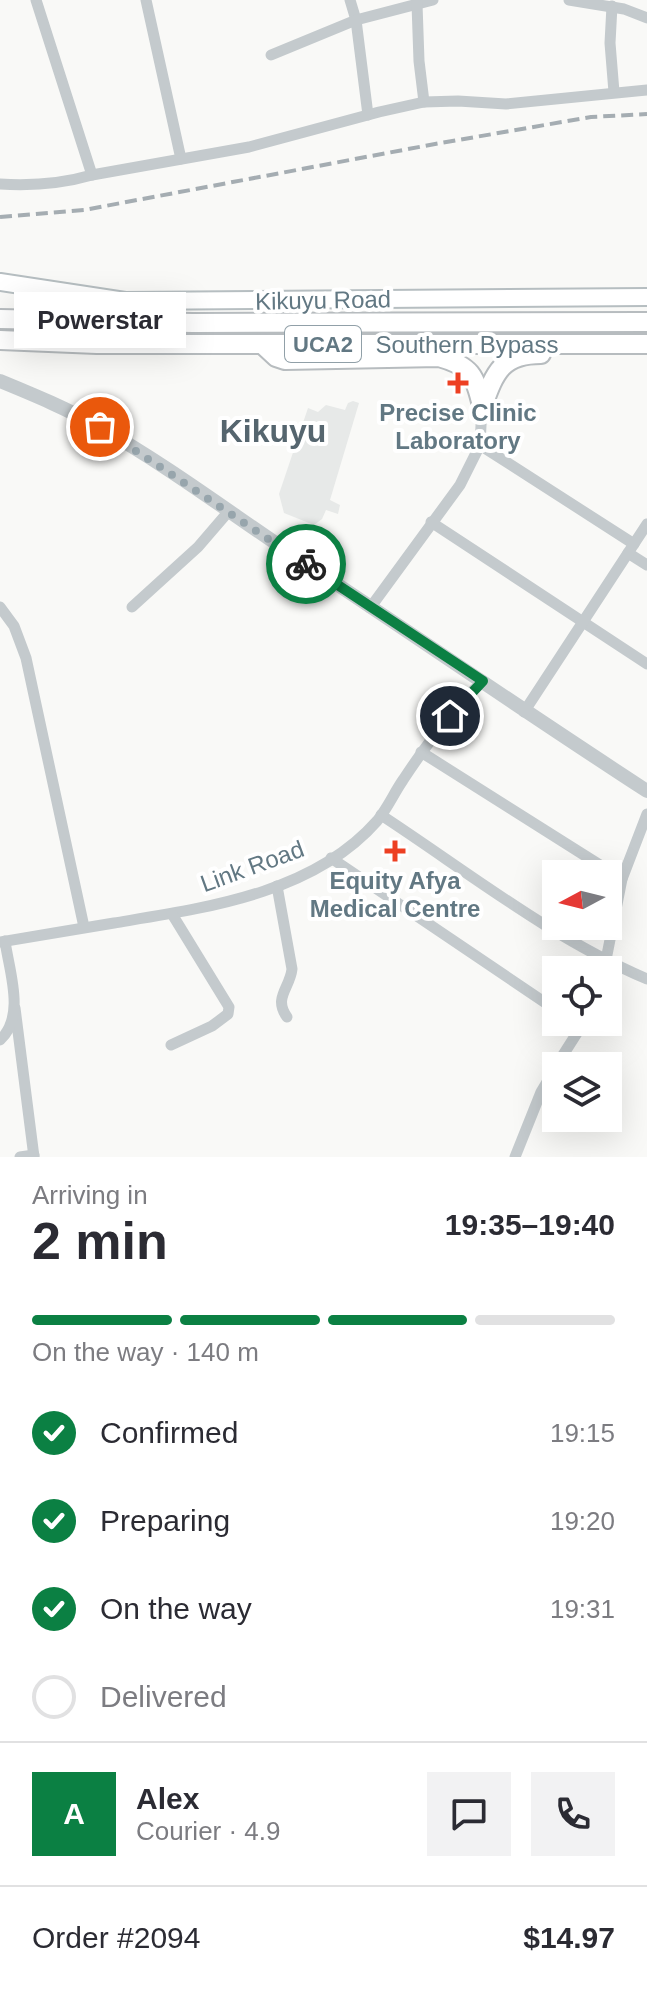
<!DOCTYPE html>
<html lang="en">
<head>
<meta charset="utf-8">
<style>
	body { margin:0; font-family:Helvetica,sans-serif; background:#f2f2f3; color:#2b2b33; height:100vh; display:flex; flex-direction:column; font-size:30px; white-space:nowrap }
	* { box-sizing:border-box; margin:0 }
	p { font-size:26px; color:#7c7c81 }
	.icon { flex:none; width:44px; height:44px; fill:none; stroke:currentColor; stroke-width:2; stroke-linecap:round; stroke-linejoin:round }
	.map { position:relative; height:1157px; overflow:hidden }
	.sheet { display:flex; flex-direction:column; background:#fff; flex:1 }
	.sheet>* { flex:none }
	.needle { width:52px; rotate:263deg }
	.controls { position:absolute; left:542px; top:860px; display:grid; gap:16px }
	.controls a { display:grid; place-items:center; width:80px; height:80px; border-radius:0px; background:#fff; box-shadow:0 8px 32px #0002; font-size:40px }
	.pin { position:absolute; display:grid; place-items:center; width:68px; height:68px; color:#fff; margin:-34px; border:4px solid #fff; border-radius:50%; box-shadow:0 2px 8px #0007 }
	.courier { position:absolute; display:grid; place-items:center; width:80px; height:80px; margin:-40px; border:6px solid #0b8043; border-radius:50%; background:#fff; color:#222; box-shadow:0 2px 10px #0007 }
	.bubble { position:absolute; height:56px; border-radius:0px; background:#fff; box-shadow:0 8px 32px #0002; font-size:26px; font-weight:600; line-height:56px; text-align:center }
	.headline em { font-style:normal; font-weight:600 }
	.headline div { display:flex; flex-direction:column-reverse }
	.headline { display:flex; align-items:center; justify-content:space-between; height:136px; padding:0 32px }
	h1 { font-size:52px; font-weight:600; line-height:60px }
	.bar { display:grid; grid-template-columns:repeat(4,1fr); gap:12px 8px; align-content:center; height:96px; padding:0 32px }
	.bar i { height:10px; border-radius:6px; background:#e1e1e2 }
	.bar .on { background:#0b8043 }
	.bar p { grid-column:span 4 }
	.line { display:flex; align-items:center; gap:20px; padding:0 32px; border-top:2px solid #e1e1e2 }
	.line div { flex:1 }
	.round { display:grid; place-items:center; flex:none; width:84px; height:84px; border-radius:0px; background:#f2f2f3 }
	ol { padding:0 32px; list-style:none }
	li { display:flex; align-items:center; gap:24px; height:88px }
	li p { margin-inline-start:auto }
	li .icon { padding:8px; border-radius:50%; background:#0b8043; color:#fff; stroke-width:4 }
	li:last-child { color:#7c7c81 }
	li i { width:44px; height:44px; border:4px solid #e1e1e2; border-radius:50% }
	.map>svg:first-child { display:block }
</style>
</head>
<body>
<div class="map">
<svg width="647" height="1157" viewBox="0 0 647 1157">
	<rect width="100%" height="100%" fill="#f9f9f7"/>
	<!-- built -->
	<path fill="#e7e9e8" d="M353,401L359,403L330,500L340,505L338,514L326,510L322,519L314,525L284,513L279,494L308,408L318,412L326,405L345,410L348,403Z"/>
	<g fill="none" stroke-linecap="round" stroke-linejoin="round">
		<!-- secondary casing -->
		<g stroke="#b6bec1" stroke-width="20">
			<path id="secondary" d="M0,282L125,301L647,297"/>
		</g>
		<!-- trunk casing -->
		<g stroke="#b7bcbf" stroke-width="22">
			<g id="trunk">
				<path d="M0,319L193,323L647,322"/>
				<path d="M0,340L97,344H647"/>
				<path d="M262,344L276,357L285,360L439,357C471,366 475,375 482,406"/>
				<path d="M483,405C495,372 502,354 541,354"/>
			</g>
		</g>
		<!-- minor -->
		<g stroke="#c4cacd" stroke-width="11">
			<path d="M36,0L92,175"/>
			<path d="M146,0L181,159"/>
			<path d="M350,0L356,20L433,0"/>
			<path d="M569,0L624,9L647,18"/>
			<path d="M417,4L419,61L424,102"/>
			<path d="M612,6L610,43L614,92"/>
			<path d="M271,55L356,20L368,115"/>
			<path d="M0,184C32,186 61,184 92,175L249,147L379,112L424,102L458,101L506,104L647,90"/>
			<path d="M480,445L634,544"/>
			<path d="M431,522L647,664"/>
			<path d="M628,553L647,565"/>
			<path d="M0,607L14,626L26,658L84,927"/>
			<path d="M132,607L198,547L229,511"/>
			<path d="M370,608L460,485L480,445L482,406"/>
			<path d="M524,712L647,524"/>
			<path d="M421,752L622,879"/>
			<path d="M381,815C468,872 551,938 647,979"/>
			<path d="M331,858L556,1010"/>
			<path d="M277,886L292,969C290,988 273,998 287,1017"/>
			<path d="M0,942C38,936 76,929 114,923C205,908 313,894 377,821C387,809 394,793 403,780C426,745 452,710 483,681"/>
			<path d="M604,970L622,879L647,814"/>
			<path d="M15,1008L34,1157"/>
			<path d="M0,1040C26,1016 9,971 5,941"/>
			<path d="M171,1045L212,1026L228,1014L229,1007L172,914"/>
			<path d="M556,1066L584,1022"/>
			<path d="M20,1157L34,1155"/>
			<path d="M515,1157L541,1092L556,1067"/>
		</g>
		<!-- tertiary -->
		<path stroke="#c4cacd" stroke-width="14" d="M0,381C34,395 68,409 99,427C172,468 238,519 308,565C421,640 533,717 647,791"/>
		<!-- secondary -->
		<use href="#secondary" stroke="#fff" stroke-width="16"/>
		<!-- trunk -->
		<use href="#trunk" stroke="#fff" stroke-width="18"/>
		<!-- rail -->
		<path stroke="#a5adb2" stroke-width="4" stroke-dasharray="12 6" stroke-linecap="butt" d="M0,217L84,210L435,144L591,117L647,114"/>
	</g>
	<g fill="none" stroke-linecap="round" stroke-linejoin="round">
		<!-- done -->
		<path stroke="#97a5ac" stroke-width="8" stroke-dasharray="0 14.4" d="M100,427L306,564"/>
		<!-- route -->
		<path stroke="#0b8043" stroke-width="10" d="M306,564L483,681L450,716"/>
	</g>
	<!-- markers -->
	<g fill="#ed4023" stroke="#fff" stroke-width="3">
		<path d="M454 371h8v8h8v8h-8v8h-8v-8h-8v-8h8z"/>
		<path d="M391 839h8v8h8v8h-8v8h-8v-8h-8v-8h8z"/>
	</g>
	<g text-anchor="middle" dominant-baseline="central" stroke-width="8" stroke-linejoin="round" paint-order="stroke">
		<!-- shield labels -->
		<rect fill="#fff" stroke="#91a0a8" stroke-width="2" x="285" y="326" width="76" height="36" rx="6"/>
		<g font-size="22" font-weight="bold" fill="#627883">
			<text x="323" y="344">UCA2</text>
		</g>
		<!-- street labels -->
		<g font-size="24" fill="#627883" stroke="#fff">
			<text transform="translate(323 300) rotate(-1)">Kikuyu Road</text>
			<text x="467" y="344">Southern Bypass</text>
			<text transform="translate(252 866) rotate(-20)">Link Road</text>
		</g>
		<!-- poi labels -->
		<g font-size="24" font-weight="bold" fill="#627883" stroke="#fff">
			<text x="458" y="412">Precise Clinic<tspan x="458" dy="28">Laboratory</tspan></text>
			<text x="395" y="880">Equity Afya<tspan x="395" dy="28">Medical Centre</tspan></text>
		</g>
		<!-- district labels -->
		<g font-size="32" font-weight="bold" fill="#55656e" stroke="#fff">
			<text x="273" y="431">Kikuyu</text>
		</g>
	</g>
</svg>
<div class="controls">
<a><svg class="needle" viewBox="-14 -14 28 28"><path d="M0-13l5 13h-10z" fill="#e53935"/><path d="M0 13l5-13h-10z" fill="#7c7c81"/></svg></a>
<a><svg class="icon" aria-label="locate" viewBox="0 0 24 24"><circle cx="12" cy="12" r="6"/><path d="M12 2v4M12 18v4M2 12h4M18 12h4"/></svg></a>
<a><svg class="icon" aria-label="layers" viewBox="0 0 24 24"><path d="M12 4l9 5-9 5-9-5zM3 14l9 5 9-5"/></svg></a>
</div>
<div class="pin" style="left:100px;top:427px;background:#ea580c"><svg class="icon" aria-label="bag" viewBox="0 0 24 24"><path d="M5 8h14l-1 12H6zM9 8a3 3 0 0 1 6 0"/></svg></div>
<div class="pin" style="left:450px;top:716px;background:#1f2937"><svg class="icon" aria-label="home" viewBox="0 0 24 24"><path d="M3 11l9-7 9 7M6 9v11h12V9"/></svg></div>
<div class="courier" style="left:306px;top:564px"><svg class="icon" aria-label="bike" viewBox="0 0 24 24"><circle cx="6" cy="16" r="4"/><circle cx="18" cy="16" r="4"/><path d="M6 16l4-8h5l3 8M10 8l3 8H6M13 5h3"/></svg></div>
<div class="bubble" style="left:14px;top:292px;width:172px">Powerstar</div>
</div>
<section class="sheet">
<div class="headline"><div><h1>2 min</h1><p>Arriving in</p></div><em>19:35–19:40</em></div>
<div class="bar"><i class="on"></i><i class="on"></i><i class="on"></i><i></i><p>On the way · 140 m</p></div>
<ol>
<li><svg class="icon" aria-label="check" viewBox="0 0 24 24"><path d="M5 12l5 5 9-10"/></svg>Confirmed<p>19:15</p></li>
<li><svg class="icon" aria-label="check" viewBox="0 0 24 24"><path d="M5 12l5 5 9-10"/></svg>Preparing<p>19:20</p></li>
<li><svg class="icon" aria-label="check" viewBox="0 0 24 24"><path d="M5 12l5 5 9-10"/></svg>On the way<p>19:31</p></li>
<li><i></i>Delivered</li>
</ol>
<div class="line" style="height:144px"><b class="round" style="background:#0b8043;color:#fff">A</b><div><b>Alex</b><p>Courier · 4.9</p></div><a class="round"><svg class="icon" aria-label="chat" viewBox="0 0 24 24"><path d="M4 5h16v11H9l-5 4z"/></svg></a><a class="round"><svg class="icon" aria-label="phone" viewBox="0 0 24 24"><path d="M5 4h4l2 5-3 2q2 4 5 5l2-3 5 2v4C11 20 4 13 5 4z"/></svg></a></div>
<div class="line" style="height:104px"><div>Order #2094</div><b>$14.97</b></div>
</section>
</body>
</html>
